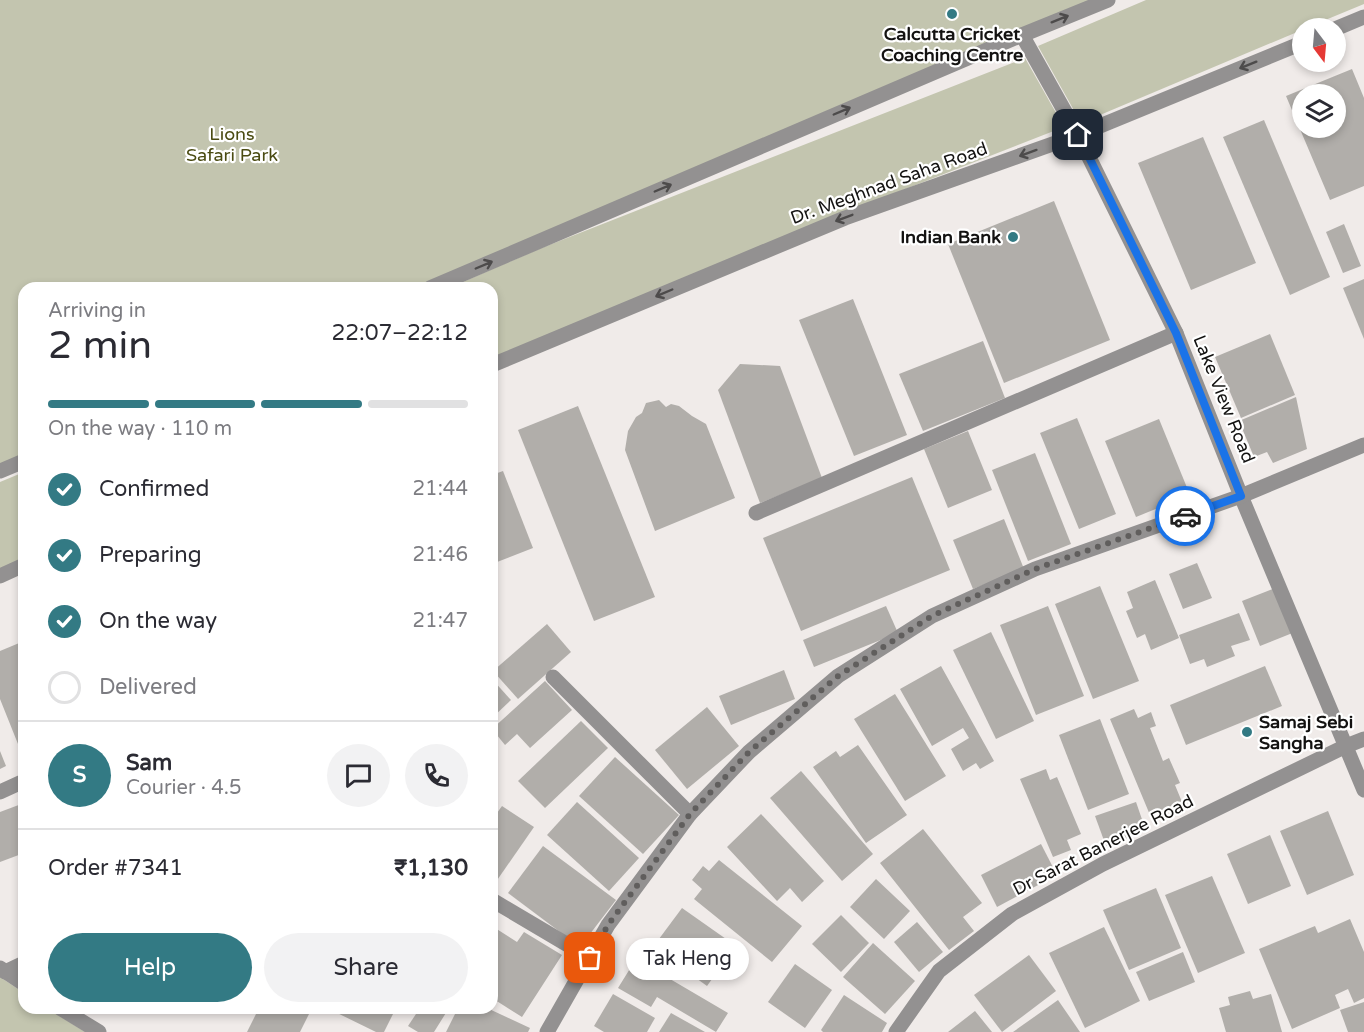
<!DOCTYPE html>
<html lang="en">
<head>
<meta charset="utf-8">
<style>
	body { margin:0; font-family:"Varela Round",sans-serif; background:#f2f2f3; color:#2b2b33; height:100vh; display:flex; flex-direction:column; font-size:22px; white-space:nowrap }
	* { box-sizing:border-box; margin:0 }
	p { font-size:20px; color:#7c7c81 }
	.icon { flex:none; width:33px; height:33px; fill:none; stroke:currentColor; stroke-width:2; stroke-linecap:round; stroke-linejoin:round }
	.map { position:relative; flex:1; overflow:hidden }
	.side { position:absolute; left:18px; top:282px; width:480px; height:732px; display:flex; flex-direction:column; background:#fff; border-radius:18px; box-shadow:0 3px 9px #0003 }
	.side>* { flex:none }
	.needle { width:39px; rotate:164deg }
	.fabs { position:absolute; left:1292px; top:18px; display:grid; gap:12px }
	.fabs a { display:grid; place-items:center; width:54px; height:54px; border-radius:50%; background:#fff; box-shadow:0 3px 9px #0003; font-size:30px }
	.pin { position:absolute; display:grid; place-items:center; width:51px; height:51px; color:#fff; margin:-26px; border-radius:12px; box-shadow:0 3px 9px #0006 }
	.courier { position:absolute; display:grid; place-items:center; width:60px; height:60px; margin:-30px; border:4px solid #1a73e8; border-radius:50%; background:#fff; color:#222; box-shadow:0 2px 8px #0007 }
	.bubble { position:absolute; height:42px; border-radius:21px; background:#fff; box-shadow:0 3px 9px #0003; font-size:20px; font-weight:600; line-height:42px; text-align:center }
	.head em { font-style:normal; font-weight:600 }
	.head div { display:flex; flex-direction:column-reverse }
	.head { display:flex; align-items:center; justify-content:space-between; height:102px; padding:0 30px }
	h1 { font-size:39px; font-weight:600; line-height:45px }
	.bar { display:grid; grid-template-columns:repeat(4,1fr); gap:9px 6px; align-content:center; height:72px; padding:0 30px }
	.bar i { height:8px; border-radius:4px; background:#e1e1e2 }
	.bar .on { background:#337a84 }
	.bar p { grid-column:span 4 }
	.line { display:flex; align-items:center; gap:15px; padding:0 30px; border-top:2px solid #e1e1e2 }
	.line div { flex:1 }
	.round { display:grid; place-items:center; flex:none; width:63px; height:63px; border-radius:32px; background:#f2f2f3 }
	ol { padding:0 30px; list-style:none }
	li { display:flex; align-items:center; gap:18px; height:66px }
	li p { margin-inline-start:auto }
	li .icon { padding:6px; border-radius:50%; background:#337a84; color:#fff; stroke-width:4 }
	li:last-child { color:#7c7c81 }
	li i { width:33px; height:33px; border:3px solid #e1e1e2; border-radius:50% }
	.cta { display:flex; gap:12px; margin-top:auto; padding:12px 30px }
	.cta a { flex:1; height:69px; border-radius:36px; background:#337a84; color:#fff; font-size:24px; font-weight:600; line-height:69px; text-align:center }
	.cta a+a { background:#f2f2f3; color:#2b2b33 }
	.map>svg:first-child { display:block }
</style>
</head>
<body>
<div class="map">
<svg width="1364" height="1032" viewBox="0 0 1364 1032">
	<rect width="100%" height="100%" fill="#f0ebe9"/>
	<!-- green -->
	<g fill="#c3c5af">
		<path d="M0,0H1106L875,95L422,288H24V457L0,468Z"/>
		<path d="M1146,0H1364V4L1306,28H1302V30L1081,123L1038,46Z"/>
		<path d="M1025,58L1064,127L829,219L492,359V288H449L539,249Z"/>
		<path d="M24,472V560L0,571V482Z"/>
		<path d="M0,977L24,993V1008H47L85,1032H0Z"/>
	</g>
	<!-- building -->
	<g fill="#b1aeaa" fill-rule="evenodd">
		<path d="M1352,69L1364,98V186L1330,200L1286,96ZM1302,94H1335V128H1302Z"/>
		<path d="M1264,120L1330,277L1290,295L1223,137Z"/>
		<path d="M1203,137L1256,263L1191,290L1138,163Z"/>
		<path d="M1054,201L1110,340L1004,383L948,244Z"/>
		<path d="M1344,224L1361,266L1343,273L1326,232Z"/>
		<path d="M1364,279V339L1343,288Z"/>
		<path d="M853,299L907,435L854,456L799,320Z"/>
		<path d="M1270,334L1295,395L1241,418L1215,357Z"/>
		<path d="M983,341L1005,398L923,431L899,374Z"/>
		<path d="M740,364L780,366L822,478L760,503L718,390Z"/>
		<path d="M1296,397L1307,449L1273,463L1267,452L1254,457L1239,421Z"/>
		<path d="M659,400L666,407L671,404L679,406L692,416L706,424L735,498L655,531L625,450L628,431L636,417L642,413L646,403Z"/>
		<path d="M578,406L655,597L594,621L518,430Z"/>
		<path d="M1077,418L1116,514L1079,529L1040,433Z"/>
		<path d="M1159,419L1190,495L1136,517L1105,441Z"/>
		<path d="M968,431L992,490L948,508L924,449Z"/>
		<path d="M1035,453L1071,544L1028,561L992,470Z"/>
		<path d="M503,471L533,548L492,564V475Z"/>
		<path d="M912,477L950,570L801,631L763,538Z"/>
		<path d="M1004,519L1024,569L973,589L953,540Z"/>
		<path d="M1197,563L1212,598L1183,609L1169,574Z"/>
		<path d="M1155,580L1179,638L1151,650L1145,634L1137,638L1126,611L1133,608L1127,592Z"/>
		<path d="M1100,586L1139,681L1093,699L1055,604Z"/>
		<path d="M1278,587L1295,632L1260,646L1242,601Z"/>
		<path d="M886,606L898,633L814,667L803,640Z"/>
		<path d="M1048,606L1084,696L1036,715L1000,625Z"/>
		<path d="M1239,613L1250,640L1231,646L1235,656L1207,667L1204,659L1190,664L1179,635Z"/>
		<path d="M547,624L571,652L518,699L493,671Z"/>
		<path d="M991,632L1034,721L996,739L953,650Z"/>
		<path d="M24,641V759L0,699V651Z"/>
		<path d="M941,666L994,761L980,769L976,763L963,771L951,749L969,738L963,728L932,746L900,689Z"/>
		<path d="M1265,666L1282,706L1186,745L1170,705Z"/>
		<path d="M784,670L795,699L731,725L719,696Z"/>
		<path d="M492,679L511,700L492,718Z"/>
		<path d="M545,681L572,710L530,748L517,734L505,745L492,729Z"/>
		<path d="M895,694L946,776L905,801L854,719Z"/>
		<path d="M707,707L739,746L687,789L655,750Z"/>
		<path d="M1134,709L1138,718L1151,712L1156,726L1150,728L1163,761L1169,758L1180,783L1175,785L1182,802L1150,815L1110,719Z"/>
		<path d="M1100,719L1129,794L1088,810L1059,735Z"/>
		<path d="M581,721L608,748L545,808L518,781Z"/>
		<path d="M858,745L907,815L866,843L813,767L836,751L840,757Z"/>
		<path d="M0,751L6,766L0,769Z"/>
		<path d="M615,757L679,815L643,854L579,796Z"/>
		<path d="M1046,769L1050,780L1057,777L1081,834L1067,840L1071,850L1053,857L1020,779Z"/>
		<path d="M801,771L873,854L842,881L770,798Z"/>
		<path d="M577,802L639,858L609,891L547,835Z"/>
		<path d="M1136,802L1146,831L1106,846L1095,816Z"/>
		<path d="M24,803V853L0,862V812Z"/>
		<path d="M502,806L534,827L493,886L492,885V820Z"/>
		<path d="M1328,811L1354,875L1307,895L1280,831Z"/>
		<path d="M761,814L824,881L802,902L790,888L777,901L727,847Z"/>
		<path d="M923,829L982,903L963,917L974,931L949,950L880,863Z"/>
		<path d="M1270,835L1291,886L1248,904L1227,854Z"/>
		<path d="M1041,844L1057,875L997,907L981,875Z"/>
		<path d="M543,846L616,900L580,947L508,893Z"/>
		<path d="M719,860L802,926L772,962L694,899L702,889L692,880L703,866L709,871Z"/>
		<path d="M1212,876L1245,953L1198,973L1165,895Z"/>
		<path d="M876,879L910,911L884,939L850,907Z"/>
		<path d="M1156,888L1181,948L1129,970L1103,910Z"/>
		<path d="M682,908L736,946L707,986L653,947Z"/>
		<path d="M841,915L869,943L841,972L812,944Z"/>
		<path d="M1350,919L1364,952V998L1354,1003L1348,989L1335,995L1340,1008L1292,1029L1259,949L1315,926L1318,933Z"/>
		<path d="M917,922L943,952L919,972L894,942Z"/>
		<path d="M492,926L517,942L524,932L562,955L522,1017L492,998Z"/>
		<path d="M1104,927L1140,1001L1085,1028L1049,953Z"/>
		<path d="M873,943L915,981L885,1014L843,977Z"/>
		<path d="M1183,952L1195,982L1149,1001L1136,972Z"/>
		<path d="M1029,955L1056,991L1002,1032L974,995Z"/>
		<path d="M636,959L728,1013L716,1032L657,997L651,1007L618,988Z"/>
		<path d="M795,964L832,990L805,1028L768,1002Z"/>
		<path d="M1250,991L1253,999L1271,994L1282,1032H1226L1219,1008L1230,1005L1228,997Z"/>
		<path d="M613,994L655,1018L647,1032H604L594,1026Z"/>
		<path d="M844,995L887,1023L882,1032H823L821,1030Z"/>
		<path d="M1058,1000L1080,1032H1013Z"/>
		<path d="M1364,1002V1032H1348L1340,1010Z"/>
		<path d="M259,1008H312L300,1032H247Z"/>
		<path d="M327,1008H396L384,1032H376Z"/>
		<path d="M420,1008H449L434,1032H418L408,1026Z"/>
		<path d="M458,1008H487L530,1028L528,1032H446Z"/>
		<path d="M975,1011L992,1032H948Z"/>
		<path d="M671,1013L705,1032H659Z"/>
	</g>
	<g fill="none" stroke-linecap="round" stroke-linejoin="round">
		<!-- minor -->
		<g stroke="#939191" stroke-width="15">
			<path d="M1022,35L1078,135L1176,333L1241,496L1364,790"/>
			<path d="M756,513L1176,333"/>
			<path d="M553,677L690,814"/>
			<path d="M0,792L24,781"/>
			<path d="M492,900L590,958"/>
			<path d="M0,968L24,984"/>
			<path d="M5,972L24,963"/>
			<path d="M60,1008L99,1032"/>
			<path d="M547,1032L608,925L690,814L749,752L838,676L932,616L1035,569L1241,496L1364,445"/>
			<path d="M896,1032L939,971L1012,914L1103,864L1346,746L1364,739"/>
		</g>
		<!-- tertiary -->
		<g stroke="#939191" stroke-width="15">
			<path d="M1335,29L1364,17"/>
			<path d="M430,288L1022,35L1108,0"/>
			<path d="M492,365L845,218L1078,135L1302,43"/>
			<path d="M0,471L24,461"/>
			<path d="M0,576L24,565"/>
		</g>
	</g>
	<!-- one-way arrows -->
	<defs><path id="oneway-shaft" d="M-6 0H5M1.5-3L5.5 0L1.5 3" fill="none" stroke-width="1.6" stroke-linecap="round" stroke-linejoin="round" transform="scale(1.5)"/></defs>
	<g stroke="#4d4b4b">
		<use href="#oneway-shaft" transform="translate(1060 19) rotate(-22)"/>
		<use href="#oneway-shaft" transform="translate(1248 65) rotate(158)"/>
		<use href="#oneway-shaft" transform="translate(842 111) rotate(-23)"/>
		<use href="#oneway-shaft" transform="translate(1028 153) rotate(160)"/>
		<use href="#oneway-shaft" transform="translate(663 188) rotate(-23)"/>
		<use href="#oneway-shaft" transform="translate(844 218) rotate(159)"/>
		<use href="#oneway-shaft" transform="translate(484 265) rotate(-23)"/>
		<use href="#oneway-shaft" transform="translate(664 293) rotate(157)"/>
	</g>
	<g fill="none" stroke-linecap="round" stroke-linejoin="round">
		<!-- done -->
		<path stroke="#605e5d" stroke-width="6" stroke-dasharray="0 10.8" d="M590,958L608,925L690,814L749,752L838,676L932,616L1035,569L1185,516"/>
		<!-- route -->
		<path stroke="#1a73e8" stroke-width="8" d="M1078,135L1176,333L1241,496L1185,516"/>
	</g>
	<!-- markers -->
	<g fill="#337a84" stroke="#fff" stroke-width="2">
		<circle cx="952" cy="14" r="6"/>
		<circle cx="1013" cy="237" r="6"/>
		<circle cx="1247" cy="732" r="6"/>
	</g>
	<g text-anchor="middle" dominant-baseline="central" stroke-width="4.5" stroke-linejoin="round" paint-order="stroke">
		<!-- poi labels -->
		<g font-size="18" font-weight="bold" fill="#131211" stroke="#fff">
			<text x="952" y="34">Calcutta Cricket<tspan x="952" dy="21">Coaching Centre</tspan></text>
			<text x="1001" y="237" text-anchor="end">Indian Bank</text>
			<text x="1259" y="722" text-anchor="start">Samaj Sebi<tspan x="1259" dy="21">Sangha</tspan></text>
		</g>
		<!-- park labels -->
		<g font-size="18" fill="#4a4b12" stroke="#fff">
			<text x="232" y="134">Lions<tspan x="232" dy="21">Safari Park</tspan></text>
		</g>
		<!-- street labels -->
		<g font-size="18" fill="#131211" stroke="#fff">
			<text transform="translate(889 183) rotate(-20)">Dr. Meghnad Saha Road</text>
			<text transform="translate(1224 399) rotate(68)">Lake View Road</text>
			<text transform="translate(1103 845) rotate(-27)">Dr Sarat Banerjee Road</text>
		</g>
	</g>
</svg>
<div class="fabs">
<a><svg class="needle" viewBox="-14 -14 28 28"><path d="M0-13l5 13h-10z" fill="#e53935"/><path d="M0 13l5-13h-10z" fill="#7c7c81"/></svg></a>
<a><svg class="icon" aria-label="layers" viewBox="0 0 24 24"><path d="M12 4l9 5-9 5-9-5zM3 14l9 5 9-5"/></svg></a>
</div>
<div class="pin" style="left:590px;top:958px;background:#ea580c"><svg class="icon" aria-label="bag" viewBox="0 0 24 24"><path d="M5 8h14l-1 12H6zM9 8a3 3 0 0 1 6 0"/></svg></div>
<div class="pin" style="left:1078px;top:135px;background:#1f2937"><svg class="icon" aria-label="home" viewBox="0 0 24 24"><path d="M3 11l9-7 9 7M6 9v11h12V9"/></svg></div>
<div class="courier" style="left:1185px;top:516px"><svg class="icon" aria-label="car" viewBox="0 0 24 24"><path d="M5 17H2v-5l4-1 3-4h7l3 4 3 1v5h-3M9 17h6M6 11h13"/><circle cx="7" cy="17" r="2"/><circle cx="17" cy="17" r="2"/></svg></div>
<div class="bubble" style="left:626px;top:938px;width:123px">Tak Heng</div>
<section class="side">
<div class="head"><div><h1>2 min</h1><p>Arriving in</p></div><em>22:07–22:12</em></div>
<div class="bar"><i class="on"></i><i class="on"></i><i class="on"></i><i></i><p>On the way · 110 m</p></div>
<ol>
<li><svg class="icon" aria-label="check" viewBox="0 0 24 24"><path d="M5 12l5 5 9-10"/></svg>Confirmed<p>21:44</p></li>
<li><svg class="icon" aria-label="check" viewBox="0 0 24 24"><path d="M5 12l5 5 9-10"/></svg>Preparing<p>21:46</p></li>
<li><svg class="icon" aria-label="check" viewBox="0 0 24 24"><path d="M5 12l5 5 9-10"/></svg>On the way<p>21:47</p></li>
<li><i></i>Delivered</li>
</ol>
<div class="line" style="height:108px"><b class="round" style="background:#337a84;color:#fff">S</b><div><b>Sam</b><p>Courier · 4.5</p></div><a class="round"><svg class="icon" aria-label="chat" viewBox="0 0 24 24"><path d="M4 5h16v11H9l-5 4z"/></svg></a><a class="round"><svg class="icon" aria-label="phone" viewBox="0 0 24 24"><path d="M5 4h4l2 5-3 2q2 4 5 5l2-3 5 2v4C11 20 4 13 5 4z"/></svg></a></div>
<div class="line" style="height:78px"><div>Order #7341</div><b>₹1,130</b></div>
<div class="cta"><a>Help</a><a>Share</a></div>
</section>
</div>
</body>
</html>
